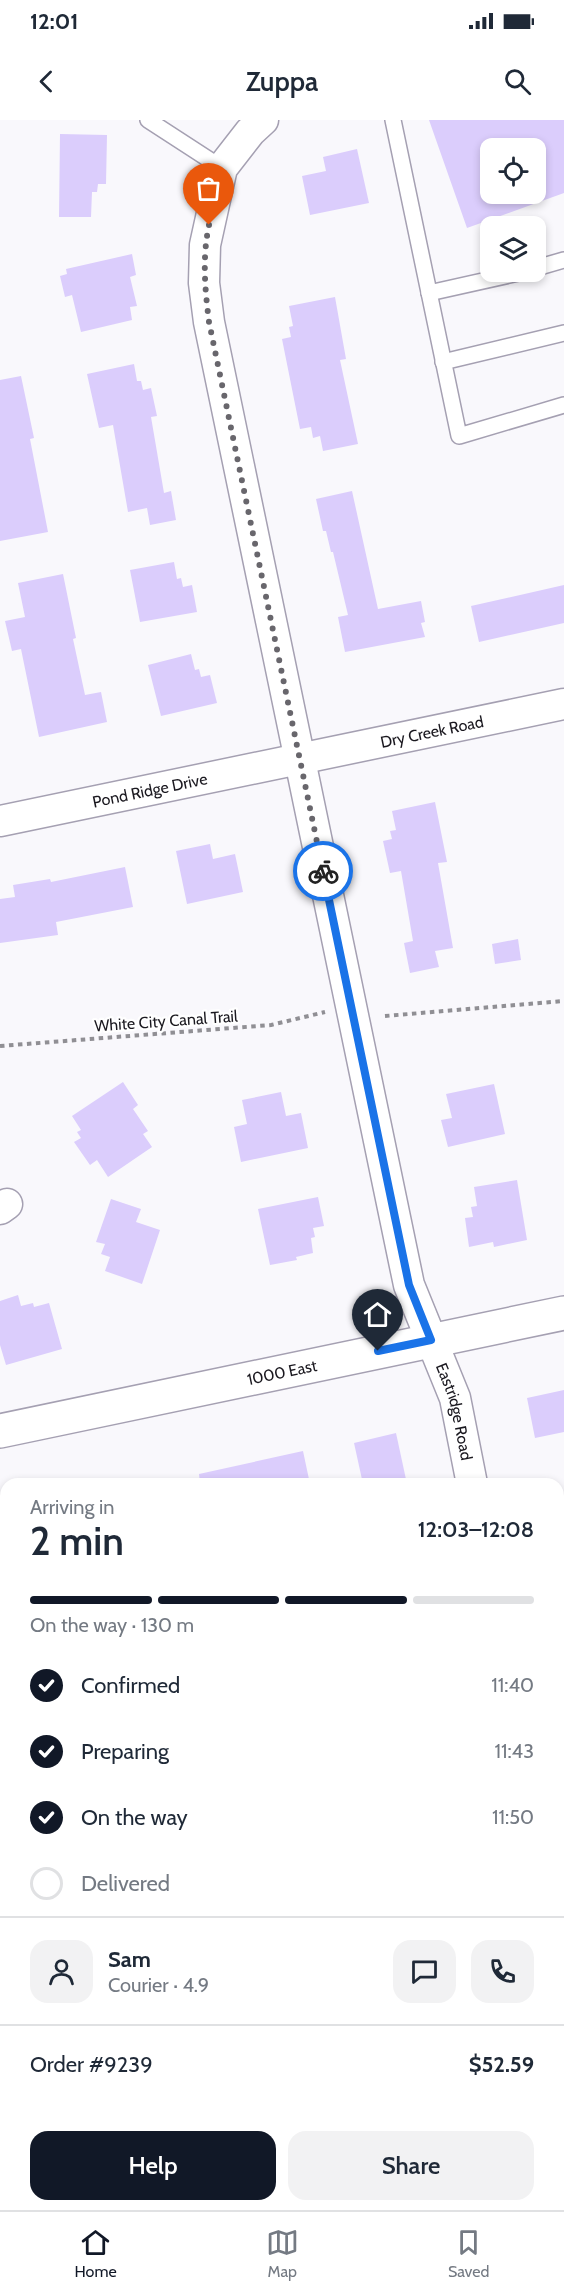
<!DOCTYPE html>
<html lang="en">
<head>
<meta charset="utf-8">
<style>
	body { margin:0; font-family:Cabin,sans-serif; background:#f2f2f3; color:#1f2937; height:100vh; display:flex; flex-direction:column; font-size:22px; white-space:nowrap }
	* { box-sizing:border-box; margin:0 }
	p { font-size:20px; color:#747a83 }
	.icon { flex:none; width:33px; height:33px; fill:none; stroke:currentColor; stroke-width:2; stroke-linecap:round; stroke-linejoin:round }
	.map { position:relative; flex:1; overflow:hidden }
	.sheet { position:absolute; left:0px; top:1358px; width:564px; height:734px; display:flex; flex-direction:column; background:#fff; border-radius:18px 18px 0 0; box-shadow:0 3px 9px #0003 }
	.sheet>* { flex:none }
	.fabs { position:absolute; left:480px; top:18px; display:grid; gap:12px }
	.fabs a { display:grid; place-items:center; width:66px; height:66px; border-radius:12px; background:#fff; box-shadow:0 3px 9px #0003; font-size:30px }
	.pin { position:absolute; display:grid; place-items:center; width:51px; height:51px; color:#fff; margin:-62px -26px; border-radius:50% 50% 50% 0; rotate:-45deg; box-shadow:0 0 6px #0007 }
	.pin .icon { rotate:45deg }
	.courier { position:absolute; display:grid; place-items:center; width:60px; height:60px; margin:-30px; border:4px solid #1a73e8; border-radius:50%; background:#fff; color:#222; box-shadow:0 2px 8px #0007 }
	.head em { font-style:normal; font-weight:600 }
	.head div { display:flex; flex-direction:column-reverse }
	.head { display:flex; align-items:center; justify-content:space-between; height:102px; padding:0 30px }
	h1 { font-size:39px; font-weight:600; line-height:45px }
	.bar { display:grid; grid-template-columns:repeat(4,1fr); gap:9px 6px; align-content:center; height:72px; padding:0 30px }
	.bar i { height:8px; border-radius:4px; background:#e0e1e3 }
	.bar .current { background:#111827 }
	.bar p { grid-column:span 4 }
	.line { display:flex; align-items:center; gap:15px; padding:0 30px; border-top:2px solid #e0e1e3 }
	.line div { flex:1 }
	.round { display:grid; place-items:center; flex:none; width:63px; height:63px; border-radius:18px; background:#f2f2f3 }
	ol { padding:0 30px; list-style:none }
	li { display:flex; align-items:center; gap:18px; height:66px }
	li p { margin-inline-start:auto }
	li .icon { padding:6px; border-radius:50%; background:#111827; color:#fff; stroke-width:4 }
	li:last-child { color:#747a83 }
	li i { width:33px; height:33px; border:3px solid #e0e1e3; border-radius:50% }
	.action { display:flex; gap:12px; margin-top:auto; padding:12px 30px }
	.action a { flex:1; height:69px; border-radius:18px; background:#111827; color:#fff; font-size:24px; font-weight:600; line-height:69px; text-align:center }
	.action a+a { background:#f2f2f3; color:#1f2937 }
	.status { display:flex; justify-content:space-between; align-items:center; height:42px; padding:0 30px; background:#fff; direction:ltr }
	.status svg { height:16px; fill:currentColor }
	header { display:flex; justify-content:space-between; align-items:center; height:78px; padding:0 30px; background:#fff; font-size:27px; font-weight:600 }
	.tab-bar { display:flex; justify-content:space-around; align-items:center; height:84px; border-top:2px solid #e0e1e3; background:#fff; font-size:16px; color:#747a83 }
	.tab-bar a { display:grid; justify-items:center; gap:3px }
	.tab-bar .current { color:#111827 }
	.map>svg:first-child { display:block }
</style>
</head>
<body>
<div class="status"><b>12:01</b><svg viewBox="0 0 49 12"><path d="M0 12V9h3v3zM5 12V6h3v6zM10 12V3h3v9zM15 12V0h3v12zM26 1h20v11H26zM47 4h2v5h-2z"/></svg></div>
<header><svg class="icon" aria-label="back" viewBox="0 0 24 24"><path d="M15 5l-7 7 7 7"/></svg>Zuppa<svg class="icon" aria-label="search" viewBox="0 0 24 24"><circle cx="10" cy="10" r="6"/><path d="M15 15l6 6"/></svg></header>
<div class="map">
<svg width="564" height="2090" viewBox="0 0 564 2090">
	<rect width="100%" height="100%" fill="#f9f8fc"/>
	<!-- building -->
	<g fill="#dbcdfc" fill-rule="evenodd">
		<path d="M429,0H564V73L467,108ZM490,28H536V74H490Z"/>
		<path d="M60,14L107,15L106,64H98L97,72H92L91,97H59Z"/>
		<path d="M357,29L369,83L310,95L302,56L326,51L323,37Z"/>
		<path d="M132,134L136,155L130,157L137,186L130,187L132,200L81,212L72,175L65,177L60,156L67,154L66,149Z"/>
		<path d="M335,177L346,239L340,240L358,324L323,331L320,316L313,318L311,307L300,309L282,219L291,217L289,207L293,206L289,186Z"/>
		<path d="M134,244L137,261H141L143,270L151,268L157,296L151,297L164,373L171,371L176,400L150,405L147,388L128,392L113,305L99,308L87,254Z"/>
		<path d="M21,256L34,318L30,319L48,412L0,421V260Z"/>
		<path d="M352,371L378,489L421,481L425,502L421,503L425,517L345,532L338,497L348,495L333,432H331L326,411H323L316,379Z"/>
		<path d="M174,442L177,459L181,458L183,467L192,465L197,492L140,502L130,450Z"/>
		<path d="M63,454L76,518L73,519L85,575L101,572L107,602L39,617L21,529L12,531L5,501L25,497L18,463Z"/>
		<path d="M564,465V503L479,522L471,486Z"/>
		<path d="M191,534L195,550L199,549L201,557L210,555L217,583L161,596L148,545Z"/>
		<path d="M435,682L447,742L438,743L453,828L435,831L439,847L410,853L404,823L413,821L401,751L390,753L383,721L392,719L390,711L396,710L392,691Z"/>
		<path d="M210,724L213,739L235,734L243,772L187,784L176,731Z"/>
		<path d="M125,747L133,787L56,802L58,815L0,823V779L15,777L13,765L50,759L51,762Z"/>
		<path d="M518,819L521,840L495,844L492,824Z"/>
		<path d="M123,962L138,985L133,989L148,1011L143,1014L152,1027L108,1057L97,1040L90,1045L74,1022L81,1018L77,1012L81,1010L72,996Z"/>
		<path d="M494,964L505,1014L448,1027L441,1000L452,998L446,974Z"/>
		<path d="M281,972L286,996L301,993L308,1028L241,1042L234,1007L247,1004L242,980Z"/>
		<path d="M517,1060L527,1120L494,1127L493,1122L469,1127L465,1098L473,1097L471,1087L477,1086L474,1067Z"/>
		<path d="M318,1077L324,1106L313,1108L315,1117L311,1118L313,1133L296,1137L297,1140L270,1145L258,1089Z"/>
		<path d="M111,1079L141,1089L136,1102L160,1110L142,1164L105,1151L110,1137L101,1134L105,1124L96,1122Z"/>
		<path d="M18,1175L21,1186L33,1183L34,1187L49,1183L62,1229L6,1245L0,1225V1181Z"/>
		<path d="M564,1270V1312L535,1318L527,1278Z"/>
		<path d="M396,1313L407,1364H363L354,1323Z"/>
		<path d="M303,1331L310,1364H200L199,1354Z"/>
	</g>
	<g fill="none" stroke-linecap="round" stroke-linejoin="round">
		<!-- lane casing -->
		<g stroke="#a5a0b2" stroke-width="18">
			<g id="lane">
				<path d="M148,0L222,48"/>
				<path d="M393,0L459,316L564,285"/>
				<path d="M536,148L564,140"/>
				<path d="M429,173L523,152"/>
				<path d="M443,242L564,213"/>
			</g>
		</g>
		<!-- street casing -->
		<g stroke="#a5a0b2" stroke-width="33">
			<g id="street">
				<path id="s1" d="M263,0L250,12L222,48L205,125L204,163L209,202L409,1165L455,1278L472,1364"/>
				<path id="s2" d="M0,701L564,584"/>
				<path d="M0,1089L7,1084"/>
				<path d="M0,1652L6,1650"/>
				<path d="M558,1772L564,1800"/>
				<path d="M278,2085L279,2090"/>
			</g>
		</g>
		<!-- secondary casing -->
		<g stroke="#a5a0b2" stroke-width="36">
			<g id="secondary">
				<path id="s3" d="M0,1311L564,1193"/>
			</g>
		</g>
		<!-- path -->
		<g stroke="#908f94" stroke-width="4" stroke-dasharray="4.5 4.5" stroke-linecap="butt">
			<path d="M385,896L564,881"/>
			<path d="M0,926L271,905L325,892"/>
		</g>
		<!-- lane -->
		<use href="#lane" stroke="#fff" stroke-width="15"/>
		<!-- street -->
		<use href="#street" stroke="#fff" stroke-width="30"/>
		<!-- secondary -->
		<use href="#secondary" stroke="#fff" stroke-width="33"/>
	</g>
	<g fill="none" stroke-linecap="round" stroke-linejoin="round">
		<!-- done -->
		<path stroke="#68666c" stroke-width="6" stroke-dasharray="0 10.8" d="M209,105C202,138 205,169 209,202L323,751"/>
		<!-- route -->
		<path stroke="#1a73e8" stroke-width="8" d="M323,751L409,1165L431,1220L378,1231"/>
	</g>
	<g text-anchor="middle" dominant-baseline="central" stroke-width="4.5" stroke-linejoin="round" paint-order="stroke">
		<!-- street labels -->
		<g font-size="16" fill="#1a181f" stroke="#fff">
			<text stroke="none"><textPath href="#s2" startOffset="441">Dry Creek Road</textPath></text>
			<text stroke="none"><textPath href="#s2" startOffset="153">Pond Ridge Drive</textPath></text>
			<text transform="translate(166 901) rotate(-4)">White City Canal Trail</text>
			<text stroke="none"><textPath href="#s3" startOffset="288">1000 East</textPath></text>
			<text stroke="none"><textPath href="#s1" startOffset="1338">Eastridge Road</textPath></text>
		</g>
	</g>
</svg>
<div class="fabs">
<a><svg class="icon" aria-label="locate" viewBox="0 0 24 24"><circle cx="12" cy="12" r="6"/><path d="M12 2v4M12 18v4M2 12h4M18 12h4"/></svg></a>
<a><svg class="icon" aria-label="layers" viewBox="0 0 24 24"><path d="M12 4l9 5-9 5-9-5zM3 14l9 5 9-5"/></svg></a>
</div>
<div class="pin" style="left:209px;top:105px;background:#ea580c"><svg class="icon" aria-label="bag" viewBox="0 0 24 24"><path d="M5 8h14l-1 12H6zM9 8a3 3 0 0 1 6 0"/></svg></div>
<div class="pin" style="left:378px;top:1231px;background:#1f2937"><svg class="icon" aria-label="home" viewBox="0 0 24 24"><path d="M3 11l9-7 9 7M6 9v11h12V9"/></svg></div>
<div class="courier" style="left:323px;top:751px"><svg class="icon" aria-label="bike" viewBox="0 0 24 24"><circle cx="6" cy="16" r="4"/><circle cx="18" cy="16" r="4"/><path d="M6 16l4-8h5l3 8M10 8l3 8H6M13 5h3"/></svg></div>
<section class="sheet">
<div class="head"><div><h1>2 min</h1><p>Arriving in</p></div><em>12:03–12:08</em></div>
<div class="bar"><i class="current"></i><i class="current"></i><i class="current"></i><i></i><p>On the way · 130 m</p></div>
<ol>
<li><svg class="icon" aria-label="check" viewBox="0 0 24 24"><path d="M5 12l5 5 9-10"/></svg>Confirmed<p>11:40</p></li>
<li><svg class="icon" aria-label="check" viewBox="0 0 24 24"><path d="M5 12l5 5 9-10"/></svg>Preparing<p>11:43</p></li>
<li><svg class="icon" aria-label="check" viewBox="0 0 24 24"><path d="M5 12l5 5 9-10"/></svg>On the way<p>11:50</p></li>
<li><i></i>Delivered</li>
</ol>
<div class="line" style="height:108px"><a class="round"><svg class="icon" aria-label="person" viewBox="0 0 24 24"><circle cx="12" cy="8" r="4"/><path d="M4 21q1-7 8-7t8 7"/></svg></a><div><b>Sam</b><p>Courier · 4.9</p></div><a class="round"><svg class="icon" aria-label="chat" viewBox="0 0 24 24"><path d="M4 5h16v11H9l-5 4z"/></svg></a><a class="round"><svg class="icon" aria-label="phone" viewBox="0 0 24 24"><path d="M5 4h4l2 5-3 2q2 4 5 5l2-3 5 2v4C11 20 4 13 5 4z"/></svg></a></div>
<div class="line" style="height:78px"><div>Order #9239</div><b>$52.59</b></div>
<div class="action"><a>Help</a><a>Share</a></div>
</section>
</div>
<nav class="tab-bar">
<a class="current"><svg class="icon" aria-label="home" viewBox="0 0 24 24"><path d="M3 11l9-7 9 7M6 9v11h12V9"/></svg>Home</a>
<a><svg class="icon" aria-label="map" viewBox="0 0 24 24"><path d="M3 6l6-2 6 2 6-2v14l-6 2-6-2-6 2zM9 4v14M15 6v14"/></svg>Map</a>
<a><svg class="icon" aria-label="saved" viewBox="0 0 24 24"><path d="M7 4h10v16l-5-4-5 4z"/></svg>Saved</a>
</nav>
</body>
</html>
